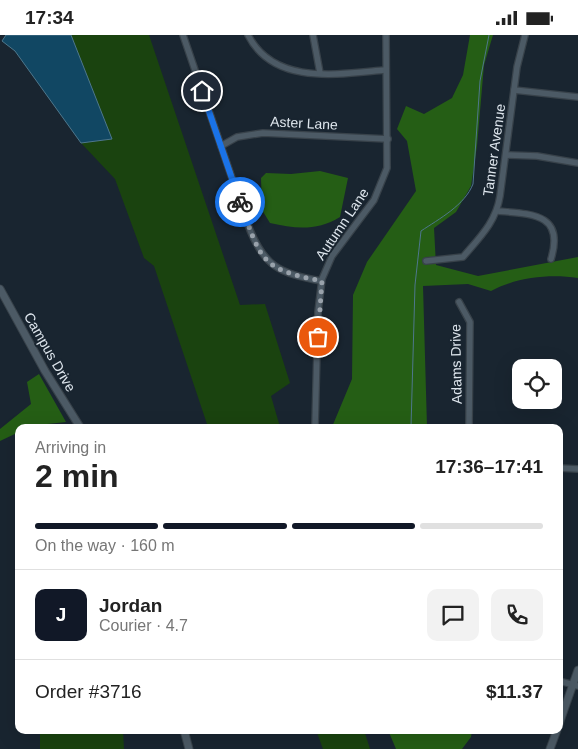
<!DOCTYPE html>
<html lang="en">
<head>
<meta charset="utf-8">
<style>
	body { margin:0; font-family:Helvetica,sans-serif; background:#f2f2f2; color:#222; height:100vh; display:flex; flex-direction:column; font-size:19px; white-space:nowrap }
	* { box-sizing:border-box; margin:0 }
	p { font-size:16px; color:#767676 }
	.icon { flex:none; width:28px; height:28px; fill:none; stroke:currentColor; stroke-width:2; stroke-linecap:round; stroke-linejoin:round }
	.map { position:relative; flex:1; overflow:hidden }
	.panel { position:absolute; left:15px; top:389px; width:548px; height:310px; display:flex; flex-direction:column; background:#fff; border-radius:10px; box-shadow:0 5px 20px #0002 }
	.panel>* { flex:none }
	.fabs { position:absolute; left:512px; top:324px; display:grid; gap:10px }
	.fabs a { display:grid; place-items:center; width:50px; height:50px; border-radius:10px; background:#fff; box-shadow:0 5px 20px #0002; font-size:25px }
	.pin { position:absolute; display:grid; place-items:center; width:42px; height:42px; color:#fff; margin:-21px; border:2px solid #fff; border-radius:50%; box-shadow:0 1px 5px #0007 }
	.courier { position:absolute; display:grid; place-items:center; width:50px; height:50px; margin:-25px; border:4px solid #1a73e8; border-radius:50%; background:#fff; color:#222; box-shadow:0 1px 6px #0007 }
	.headline em { font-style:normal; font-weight:600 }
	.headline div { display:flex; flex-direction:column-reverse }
	.headline { display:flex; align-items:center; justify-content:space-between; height:85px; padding:0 20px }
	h1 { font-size:32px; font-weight:600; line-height:38px }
	.bar { display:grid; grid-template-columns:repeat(4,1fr); gap:8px 5px; align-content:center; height:60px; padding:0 20px }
	.bar i { height:6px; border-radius:4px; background:#e0e0e0 }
	.bar .active { background:#111827 }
	.bar p { grid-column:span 4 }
	.line { display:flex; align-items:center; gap:12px; padding:0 20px; border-top:1px solid #e0e0e0 }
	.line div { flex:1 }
	.round { display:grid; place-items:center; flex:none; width:52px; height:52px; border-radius:10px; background:#f2f2f2 }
	.status { display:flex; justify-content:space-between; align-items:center; height:35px; padding:0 25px; background:#fff; direction:ltr }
	.status svg { height:14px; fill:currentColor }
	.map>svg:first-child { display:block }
</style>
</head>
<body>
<div class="status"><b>17:34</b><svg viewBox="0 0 49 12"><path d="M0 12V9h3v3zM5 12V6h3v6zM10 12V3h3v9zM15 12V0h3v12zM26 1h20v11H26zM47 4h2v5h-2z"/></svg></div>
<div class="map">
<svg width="578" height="714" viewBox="0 0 578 714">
	<rect width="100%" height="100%" fill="#192530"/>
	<!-- green -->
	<g fill="#1a430f">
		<path d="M71,0H149L240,270L265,269L290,348L271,361L280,392H208L154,231L144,223L115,144L81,108L111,104Z"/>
		<path d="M40,695H123L124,714H40Z"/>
		<path d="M316,695H364L370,714H323Z"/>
	</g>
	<!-- forest -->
	<g fill="#255e15">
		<path d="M470,0H493L484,30L477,111L471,151L456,177L434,193L436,230L478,241L578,222V243C550,239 517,242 491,256L468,249L423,251L427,392H332L352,344L353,260L367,227L416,156L407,106L397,94L406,71L424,79L452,63L463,40Z"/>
		<path d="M320,136L348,143L340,182C317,196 296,194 270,188L262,175L261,143L266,138L291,139Z"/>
		<path d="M39,339L66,387L19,392V397L0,406V394L31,369L27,347Z"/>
		<path d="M388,695H472L471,702L462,714H396Z"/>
	</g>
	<!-- water -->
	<path fill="#114763" stroke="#4e778c" d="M6,0H71L112,104L81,108L15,16L2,6Z"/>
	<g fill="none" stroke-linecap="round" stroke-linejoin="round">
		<!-- stream -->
		<path stroke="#4e778c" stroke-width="1" d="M411,392L415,250L421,196C439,184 465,170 473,149L480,46L489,0"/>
		<!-- minor casing -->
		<g stroke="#38424a" stroke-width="8">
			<g id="minor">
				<path d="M183,0L248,190C264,232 279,238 321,246"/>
				<path d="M248,0C274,51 339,39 385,35"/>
				<path d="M313,0L320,38"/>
				<path d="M514,55L578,62"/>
				<path d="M221,111L237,102L263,98L388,104"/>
				<path d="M506,120L537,121L578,128"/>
				<path d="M497,176C531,179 565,178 551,224"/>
				<path d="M426,226L463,222C480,202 496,187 500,161L517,32L525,0"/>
				<path d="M459,267L470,287L469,392"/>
				<path d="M315,392L318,277L322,244L332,221L374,165L387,133L386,0"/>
				<path d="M559,433L578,434"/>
				<path d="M559,646L578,651"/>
			</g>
		</g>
		<!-- tertiary casing -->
		<g stroke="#38424a" stroke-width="9">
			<g id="tertiary">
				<path d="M0,254L45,336L80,392"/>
				<path d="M559,689L578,635"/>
				<path d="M184,695L189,714"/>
				<path d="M550,714L557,695"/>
			</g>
		</g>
		<!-- minor -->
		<use href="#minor" stroke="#4c5a65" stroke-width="5.5"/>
		<!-- tertiary -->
		<use href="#tertiary" stroke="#4c5a65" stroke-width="7"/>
	</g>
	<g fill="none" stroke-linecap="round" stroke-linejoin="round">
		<!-- done -->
		<path stroke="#99a2ab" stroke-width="5" stroke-dasharray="0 9" d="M240,167C261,223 258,234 322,246L318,302"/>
		<!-- route -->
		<path stroke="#1a73e8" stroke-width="6" d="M202,56L240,167"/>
	</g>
	<g text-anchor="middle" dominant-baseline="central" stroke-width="4" stroke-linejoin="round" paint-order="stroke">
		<!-- street labels -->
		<g font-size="14" fill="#dee6ed" stroke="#192530">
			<text transform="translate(304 88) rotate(3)">Aster Lane</text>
			<text transform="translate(494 115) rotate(-82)">Tanner Avenue</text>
			<text transform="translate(342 189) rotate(-56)">Autumn Lane</text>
			<text transform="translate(50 317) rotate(60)">Campus Drive</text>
			<text transform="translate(456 329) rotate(-91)">Adams Drive</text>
		</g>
	</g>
</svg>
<div class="fabs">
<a><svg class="icon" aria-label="locate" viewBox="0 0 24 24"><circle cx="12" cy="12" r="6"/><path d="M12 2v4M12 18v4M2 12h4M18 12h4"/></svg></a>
</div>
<div class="pin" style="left:318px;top:302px;background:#ea580c"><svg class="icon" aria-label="bag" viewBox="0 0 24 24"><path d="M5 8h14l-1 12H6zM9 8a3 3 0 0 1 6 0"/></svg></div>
<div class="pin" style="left:202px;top:56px;background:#1f2937"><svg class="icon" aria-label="home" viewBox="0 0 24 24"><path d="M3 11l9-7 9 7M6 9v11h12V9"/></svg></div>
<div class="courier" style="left:240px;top:167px"><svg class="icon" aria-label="bike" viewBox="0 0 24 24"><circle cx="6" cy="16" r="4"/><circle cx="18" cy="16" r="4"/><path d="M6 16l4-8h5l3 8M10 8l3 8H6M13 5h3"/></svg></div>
<section class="panel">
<div class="headline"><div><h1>2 min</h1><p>Arriving in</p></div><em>17:36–17:41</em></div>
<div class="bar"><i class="active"></i><i class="active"></i><i class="active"></i><i></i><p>On the way · 160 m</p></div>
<div class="line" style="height:90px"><b class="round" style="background:#111827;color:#fff">J</b><div><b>Jordan</b><p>Courier · 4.7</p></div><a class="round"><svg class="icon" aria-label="chat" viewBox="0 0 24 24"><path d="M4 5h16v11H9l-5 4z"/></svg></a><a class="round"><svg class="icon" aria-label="phone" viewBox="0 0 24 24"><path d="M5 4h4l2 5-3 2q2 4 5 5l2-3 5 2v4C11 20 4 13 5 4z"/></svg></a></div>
<div class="line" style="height:65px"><div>Order #3716</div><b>$11.37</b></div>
</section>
</div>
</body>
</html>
